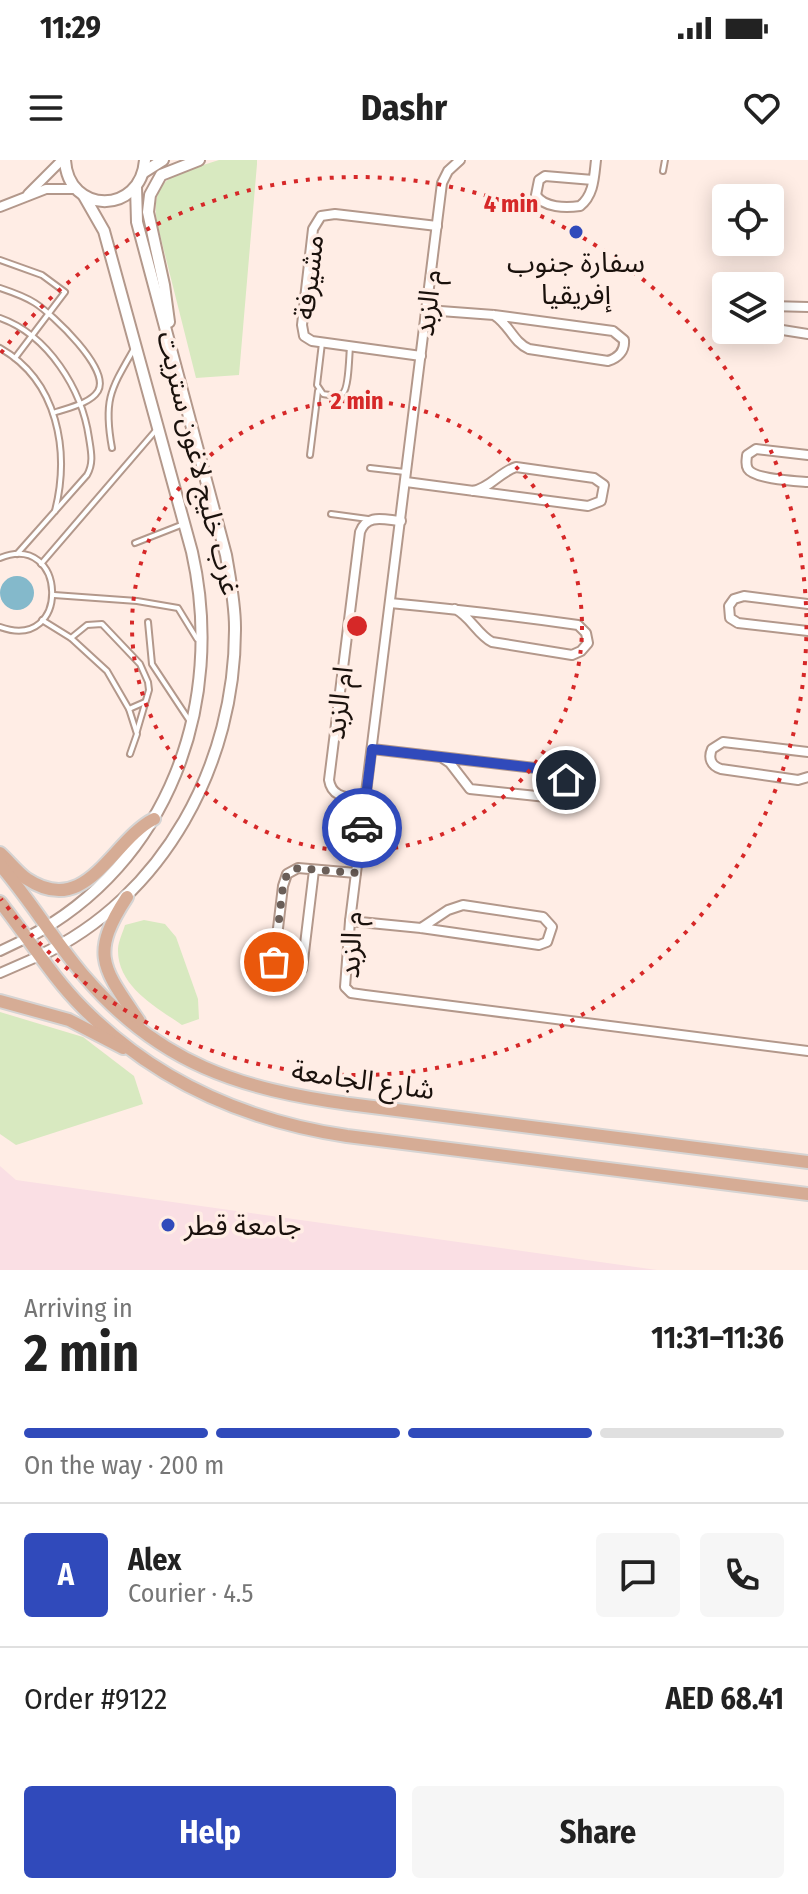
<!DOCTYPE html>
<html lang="en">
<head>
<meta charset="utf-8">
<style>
	body { margin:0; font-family:"Fira Sans Condensed","Noto Sans Arabic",sans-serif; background:#f6f6f6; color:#222; height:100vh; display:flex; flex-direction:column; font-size:30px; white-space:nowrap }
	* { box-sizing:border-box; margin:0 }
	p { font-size:26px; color:#767676 }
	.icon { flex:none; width:44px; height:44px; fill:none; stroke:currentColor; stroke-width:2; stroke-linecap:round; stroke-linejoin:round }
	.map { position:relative; height:1110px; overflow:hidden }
	.sheet { display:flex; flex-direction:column; background:#fff; flex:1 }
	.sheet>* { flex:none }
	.fabs { position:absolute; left:712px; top:24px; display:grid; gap:16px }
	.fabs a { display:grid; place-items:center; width:72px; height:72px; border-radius:8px; background:#fff; box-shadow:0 4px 20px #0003; font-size:40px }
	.pin { position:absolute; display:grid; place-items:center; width:68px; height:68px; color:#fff; margin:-34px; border:4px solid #fff; border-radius:50%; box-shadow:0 2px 8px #0007 }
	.courier { position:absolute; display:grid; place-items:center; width:80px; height:80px; margin:-40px; border:6px solid #304abb; border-radius:50%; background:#fff; color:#222; box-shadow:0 2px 10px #0007 }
	.overview em { font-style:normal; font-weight:700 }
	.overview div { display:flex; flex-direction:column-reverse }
	.overview { display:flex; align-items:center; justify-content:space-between; height:136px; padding:0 24px }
	h1 { font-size:52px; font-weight:700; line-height:60px }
	.bar { display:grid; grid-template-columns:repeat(4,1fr); gap:12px 8px; align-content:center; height:96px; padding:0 24px }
	.bar i { height:10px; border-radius:6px; background:#e0e0e0 }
	.bar .on { background:#304abb }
	.bar p { grid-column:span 4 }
	.line { display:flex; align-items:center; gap:20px; padding:0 24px; border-top:2px solid #e0e0e0 }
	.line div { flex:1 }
	.round { display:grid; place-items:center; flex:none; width:84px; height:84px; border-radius:8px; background:#f6f6f6 }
	.action { display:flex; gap:16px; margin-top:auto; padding:16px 24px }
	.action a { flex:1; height:92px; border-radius:8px; background:#304abb; color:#fff; font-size:32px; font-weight:700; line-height:92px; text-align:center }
	.action a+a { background:#f6f6f6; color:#222 }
	.status { display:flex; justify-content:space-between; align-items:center; height:56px; padding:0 40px; background:#fff; direction:ltr }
	.status svg { height:22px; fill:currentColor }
	header { display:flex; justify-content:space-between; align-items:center; height:104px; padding:0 24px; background:#fff; font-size:36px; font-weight:700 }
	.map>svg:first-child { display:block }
</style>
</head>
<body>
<div class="status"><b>11:29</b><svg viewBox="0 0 49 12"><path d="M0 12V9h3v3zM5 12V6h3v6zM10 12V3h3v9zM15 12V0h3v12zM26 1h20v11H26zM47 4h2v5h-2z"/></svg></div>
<header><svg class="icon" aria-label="menu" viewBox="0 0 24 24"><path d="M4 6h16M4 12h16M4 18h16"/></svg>Dashr<svg class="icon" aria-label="heart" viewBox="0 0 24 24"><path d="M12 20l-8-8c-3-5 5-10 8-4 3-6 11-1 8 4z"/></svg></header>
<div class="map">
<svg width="808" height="1110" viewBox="0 0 808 1110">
	<rect width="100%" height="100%" fill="#ffede5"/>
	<!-- education -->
	<path fill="#fadfe4" d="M0,1006L16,1020L657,1110H0Z"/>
	<!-- green -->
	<g fill="#d8e9c0">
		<path d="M219,0H257V4L239,215L196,218L157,63C149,13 181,13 219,0Z"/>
		<path d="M144,760L165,764L176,777L198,839L199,859L182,865C156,847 117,826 118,789C118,782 123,772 125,765Z"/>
		<path d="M0,852L83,877L134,916L143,944L16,985L0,974Z"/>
	</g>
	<!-- water -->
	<circle fill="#84b9cb" cx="17" cy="433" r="17"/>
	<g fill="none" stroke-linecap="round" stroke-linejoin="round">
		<!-- service casing -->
		<g stroke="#b3988b" stroke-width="8">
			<g id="service">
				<path d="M663,11L665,0"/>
				<path d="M0,100L42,115L65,132L15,198"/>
				<path d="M0,128C12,132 24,136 35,143C52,154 111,209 98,231C90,244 67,248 53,253"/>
				<path d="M0,158C48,175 82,229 89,278C91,291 94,303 87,315L17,394"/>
				<path d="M322,183L317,225L323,234C330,235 338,237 343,233C349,227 349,196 350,187"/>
				<path d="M0,188C58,221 70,291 55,351"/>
				<path d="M112,288C103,239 111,229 135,187"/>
				<path d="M310,295L318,231"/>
				<path d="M370,308L405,312"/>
				<path d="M331,354L368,359"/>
				<path d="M135,383L181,365"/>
				<path d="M0,398C67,370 72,493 0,467"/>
				<path d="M41,404L157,269"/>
				<path d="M54,435L137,441L178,448L197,479"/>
				<path d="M42,460L71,478L107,511L129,549L137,574L130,594"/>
				<path d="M148,462L152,504L189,560"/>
				<path d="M71,478L87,465L102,464L140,504L148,522L149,530L137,571"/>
				<path d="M129,549L145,542"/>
			</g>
		</g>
		<!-- minor casing -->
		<g stroke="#b3988b" stroke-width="12">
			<g id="minor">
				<path d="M460,0L448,11L442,23L350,761L345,827L351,833L365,835L808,891"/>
				<path d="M593,20L545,16L539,20L536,35C544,48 566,48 580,46C594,35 594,17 596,0"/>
				<path d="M28,34L62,0"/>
				<path d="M0,47L46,29H75"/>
				<path d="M770,146L808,147"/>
				<path d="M427,150L494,155L613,171L624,180C625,191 618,198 608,201L529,189C513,182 509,164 494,155"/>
				<path d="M770,168L808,174"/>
				<path d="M421,196L312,181L304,176L302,165L313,69L321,56L335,54L437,66"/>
				<path d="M808,295L756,289L747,295C747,299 745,304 748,309C754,319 796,321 808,322"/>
				<path d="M406,322L588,346L601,341L604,325L594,318L516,307C500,312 490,328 473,331"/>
				<path d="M390,443C453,449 515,456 578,465L586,473L588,483L581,491L572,495L492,482C477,474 471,457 455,449"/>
				<path d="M808,444L744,436L734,439L729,446L730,458L738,463L808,471"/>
				<path d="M372,589L552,610L563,616L568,627L565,632L556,638L470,629L450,603L441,597"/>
				<path d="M808,592L723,582L712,589C708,598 711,606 721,609L798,620L808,617"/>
				<path d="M365,640C349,637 332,639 329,620L360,372C367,353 385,360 401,361"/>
				<path d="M314,710L302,809L293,817H285L277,813L274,802L283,726L287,714L298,708L356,713"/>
				<path d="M350,761L421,768L539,785L547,782L552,767L543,757L463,745L448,750L421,768"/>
				<path d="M0,791L27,778"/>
				<path d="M0,813L39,796"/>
			</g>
		</g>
		<!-- tertiary casing -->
		<g stroke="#b3988b" stroke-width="14">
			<g id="tertiary">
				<path d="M65,0C68,55 141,55 145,0"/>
				<path d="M144,12L163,0"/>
				<path d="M169,162L164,125L148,52L150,35L161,15L199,0"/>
				<path d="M27,778C169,704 226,543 192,392L104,71L84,36"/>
				<path d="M39,796C164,738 236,603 235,467C235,443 230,419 226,395L137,62L136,27"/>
			</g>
		</g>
		<!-- primary casing -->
		<g stroke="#d6d4d3" stroke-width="16">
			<g id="primary">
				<path d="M0,693C9,701 17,712 27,719C87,759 112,680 154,659"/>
				<path d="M0,705C31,741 55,782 85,817C160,904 240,929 349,944L808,1002"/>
				<path d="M127,737C89,795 103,808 139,861"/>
				<path d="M0,742C28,777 51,816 83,848C155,921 247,961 347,976L808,1034"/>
				<path d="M0,841L69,860L123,888"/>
			</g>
		</g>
		<!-- service -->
		<use href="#service" stroke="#fff" stroke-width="4"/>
		<!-- minor -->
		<use href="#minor" stroke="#fff" stroke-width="8"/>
		<!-- tertiary -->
		<use href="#tertiary" stroke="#fff" stroke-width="10"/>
		<!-- primary -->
		<use href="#primary" stroke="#d6ac95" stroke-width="12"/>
	</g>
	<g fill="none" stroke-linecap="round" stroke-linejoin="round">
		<!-- done -->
		<path stroke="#6a5e58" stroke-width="8" stroke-dasharray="0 14.4" d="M274,802L283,726L287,714L298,708L356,713L362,668"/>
		<!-- route -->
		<path stroke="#304abb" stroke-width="10" d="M362,668L372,589L552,610L563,616L566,620"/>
	</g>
	<!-- distance rings -->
	<g fill="none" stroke="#d62828" stroke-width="4" stroke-dasharray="4 8">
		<circle cx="357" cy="466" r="225"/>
		<path d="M1 193A449 449 0 1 1 1 739"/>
	</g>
	<!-- markers -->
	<g fill="#304abb" stroke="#ffede5" stroke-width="3">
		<circle cx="576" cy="72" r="8"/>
		<circle cx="168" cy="1065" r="8"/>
	</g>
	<g text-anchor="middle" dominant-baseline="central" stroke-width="7" stroke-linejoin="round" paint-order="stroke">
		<!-- poi labels -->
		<g font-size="28" fill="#1a110c" stroke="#ffede5">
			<text x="576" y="102">سفارة جنوب<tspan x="576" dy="32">إفريقيا</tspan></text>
			<text x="184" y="1065" text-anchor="start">جامعة قطر</text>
		</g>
		<!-- street labels -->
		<g font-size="28" fill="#1a110c" stroke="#ffede5">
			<text transform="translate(309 117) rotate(-83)">مشيرفة</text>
			<text transform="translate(428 143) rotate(-83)">م الزبد</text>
			<text transform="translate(199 303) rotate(76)">غرب خليج لاغون ستريت</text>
			<text transform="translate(339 543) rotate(-83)">ام الزبد</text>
			<text transform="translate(351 785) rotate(-87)">م الزبد</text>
			<text transform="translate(363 920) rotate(8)">شارع الجامعة</text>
		</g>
	</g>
	<circle cx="357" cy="466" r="12" fill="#d62828" stroke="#ffede5" stroke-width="4"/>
	<g font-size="24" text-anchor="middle" font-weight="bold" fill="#d62828" stroke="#ffede5" stroke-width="7" stroke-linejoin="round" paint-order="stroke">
		<text x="511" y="52">4 min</text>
		<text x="357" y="249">2 min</text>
	</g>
</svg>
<div class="fabs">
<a><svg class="icon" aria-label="locate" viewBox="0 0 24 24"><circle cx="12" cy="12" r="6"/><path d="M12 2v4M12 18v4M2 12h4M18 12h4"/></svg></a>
<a><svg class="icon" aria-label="layers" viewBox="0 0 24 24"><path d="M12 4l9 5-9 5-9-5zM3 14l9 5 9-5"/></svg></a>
</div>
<div class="pin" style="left:274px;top:802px;background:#ea580c"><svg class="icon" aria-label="bag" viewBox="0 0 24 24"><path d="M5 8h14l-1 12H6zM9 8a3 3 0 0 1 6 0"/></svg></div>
<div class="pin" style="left:566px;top:620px;background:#1f2937"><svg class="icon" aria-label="home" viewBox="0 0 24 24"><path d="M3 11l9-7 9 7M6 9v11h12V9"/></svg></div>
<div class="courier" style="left:362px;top:668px"><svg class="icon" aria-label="car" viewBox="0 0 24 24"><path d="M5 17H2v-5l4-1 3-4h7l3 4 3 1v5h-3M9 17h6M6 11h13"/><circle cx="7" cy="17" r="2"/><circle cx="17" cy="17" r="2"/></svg></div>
</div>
<section class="sheet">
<div class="overview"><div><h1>2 min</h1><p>Arriving in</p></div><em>11:31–11:36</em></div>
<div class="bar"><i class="on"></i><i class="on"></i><i class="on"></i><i></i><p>On the way · 200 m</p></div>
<div class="line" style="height:144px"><b class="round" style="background:#304abb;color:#fff">A</b><div><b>Alex</b><p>Courier · 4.5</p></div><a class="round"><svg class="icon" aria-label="chat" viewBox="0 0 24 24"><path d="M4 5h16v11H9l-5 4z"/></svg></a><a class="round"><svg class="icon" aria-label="phone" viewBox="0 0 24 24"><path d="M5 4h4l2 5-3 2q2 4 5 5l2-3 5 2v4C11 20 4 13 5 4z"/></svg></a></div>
<div class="line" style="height:104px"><div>Order #9122</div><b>AED 68.41</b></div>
<div class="action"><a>Help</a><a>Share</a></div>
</section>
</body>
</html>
